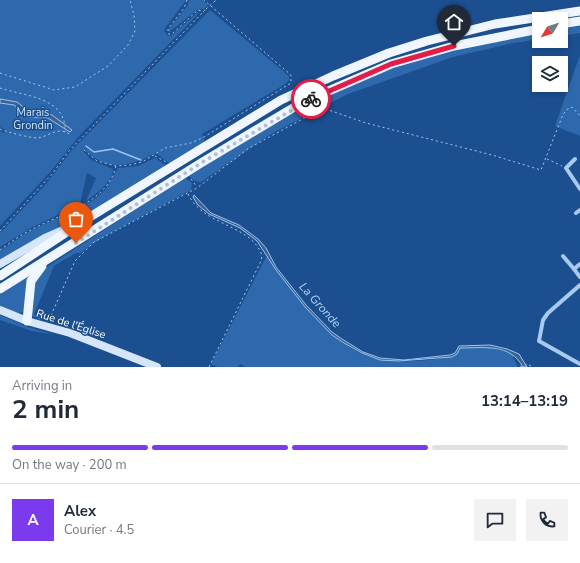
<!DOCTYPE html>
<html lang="en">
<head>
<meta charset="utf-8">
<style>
	body { margin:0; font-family:"Nunito Sans",sans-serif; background:#f2f2f3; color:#1f2937; height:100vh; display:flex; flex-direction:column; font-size:15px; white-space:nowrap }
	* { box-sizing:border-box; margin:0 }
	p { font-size:13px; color:#747a83 }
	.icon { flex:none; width:22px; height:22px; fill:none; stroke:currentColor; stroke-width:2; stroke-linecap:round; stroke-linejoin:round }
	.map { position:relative; height:367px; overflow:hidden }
	.drawer { display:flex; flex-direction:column; background:#fff; flex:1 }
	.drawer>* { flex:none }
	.needle { width:26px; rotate:231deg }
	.controls { position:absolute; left:532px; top:12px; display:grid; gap:8px }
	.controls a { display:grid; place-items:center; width:36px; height:36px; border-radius:0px; background:#fff; box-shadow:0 2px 6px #0003; font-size:20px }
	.pin { position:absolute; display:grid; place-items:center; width:34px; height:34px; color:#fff; margin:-41px -17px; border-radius:50% 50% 50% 0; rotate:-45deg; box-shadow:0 0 4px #0007 }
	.pin .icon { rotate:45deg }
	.courier { position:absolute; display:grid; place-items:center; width:40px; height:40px; margin:-20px; border:3px solid #e11d48; border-radius:50%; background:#fff; color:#222; box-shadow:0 1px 5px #0007 }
	.summary em { font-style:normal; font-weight:700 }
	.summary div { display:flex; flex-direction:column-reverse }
	.summary { display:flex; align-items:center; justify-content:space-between; height:68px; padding:0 12px }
	h1 { font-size:26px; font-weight:700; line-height:30px }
	.bar { display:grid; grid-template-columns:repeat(4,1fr); gap:6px 4px; align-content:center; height:48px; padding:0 12px }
	.bar i { height:5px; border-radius:3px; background:#e0e1e3 }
	.bar .current { background:#7c3aed }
	.bar p { grid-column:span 4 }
	.line { display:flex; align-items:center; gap:10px; padding:0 12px; border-top:1px solid #e0e1e3 }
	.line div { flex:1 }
	.round { display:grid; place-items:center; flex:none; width:42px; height:42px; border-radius:0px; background:#f2f2f3 }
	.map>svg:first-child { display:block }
</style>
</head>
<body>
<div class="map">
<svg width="580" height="367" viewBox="0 0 580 367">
	<rect width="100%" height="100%" fill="#1b4f8f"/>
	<!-- green -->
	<g fill="#2e69ad">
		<path d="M0,0H186L166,27L164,31L168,36H171L198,12L199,13L80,135L51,171L0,226V131L5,133L6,130L0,127Z"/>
		<path d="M189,0H203L208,5L204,9L197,10L169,32L168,30L188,5Z"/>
		<path d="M210,10L289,76V80L285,84L202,134L205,143L170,164L156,153C138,163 114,171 95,158C91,156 88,152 85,149L83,151L91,160L113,169C113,182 96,194 86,201L96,178L87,173L80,204L31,228L0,247V233L47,183L71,151Z"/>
		<path d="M580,26V33L561,36V29Z"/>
		<path d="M539,32V39L509,44L453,57L348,94L271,134L201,182L195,181L189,176C251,137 312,99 380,72C432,52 485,42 539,32Z"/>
		<path d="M580,55V136L555,126Z"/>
		<path d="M155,158L167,166L107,203L0,261V251L26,233L92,201L105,190L118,168L138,166Z"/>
		<path d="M185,178L192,183L191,190L105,236L80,253H76L54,266L34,314L43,318L39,320L32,316V285L42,270Z"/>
		<path d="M267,255C290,291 334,351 379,359C403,364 429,360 452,357L457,354L459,348L487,347L514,354L513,358L518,367H246L240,364L238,367H218L211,364Z"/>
		<path d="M33,271L24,312L18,313L0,306V295L3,291Z"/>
		<path d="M0,315L28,327L55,335L32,331L0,320Z"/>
	</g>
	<!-- water -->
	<g fill="#3c6290" stroke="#9cc4f0">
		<path d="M0,99L17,102L32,114L44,113L52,115L72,130L70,132L48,118L29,117L14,105L0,103Z"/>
		<path d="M194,195L211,213L239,225L258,239L266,248L276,267L306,305L332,332L342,339L363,352L380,358L404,360L450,355L455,353L459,346L490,345L507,349L519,354L527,367H523C510,343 483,348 460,348L457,354L452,357L398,361L380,360L362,353L344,343L332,335L305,307L276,270L257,241L240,228L209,214L198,205L193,197Z"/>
	</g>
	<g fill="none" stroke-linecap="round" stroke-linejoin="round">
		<!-- stream -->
		<path stroke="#9cc4f0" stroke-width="1.5" d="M86,146L94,152L113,149L141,160"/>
		<!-- path -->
		<g stroke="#a9c9ee" stroke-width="1" stroke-dasharray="2 3" stroke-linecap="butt">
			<path d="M187,0L184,8L168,29V34H172L198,10L204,12"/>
			<path d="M214,2L216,0"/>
			<path d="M0,73L54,90L75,87L108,66L128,45L135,31L134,15L130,0"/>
			<path d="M0,88C24,96 67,97 65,132"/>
			<path d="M0,129C6,132 31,138 37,138C49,137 57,126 69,134"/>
			<path d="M84,150L97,161L116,166L130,165L142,162L165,148L191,143L204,137L291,83V75L204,0"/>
			<path d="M155,156L166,162"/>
			<path d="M547,159L562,166"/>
			<path d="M191,179L197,187"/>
			<path d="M188,194C204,227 252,224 262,256L261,261L209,367"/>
			<path d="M0,231L53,173L68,152L206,9"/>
			<path d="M0,250C10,243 20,235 31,230C61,213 107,204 116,166"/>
			<path d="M49,320L75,261L94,242L197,188L249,148L323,108L366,123L492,155L541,170L562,117L566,110L572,107L580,116"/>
			<path d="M520,367L527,364L533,367"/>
		</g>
		<!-- street -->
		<g stroke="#a9c9ee" stroke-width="4">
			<path d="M575,159L566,168L580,189"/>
			<path d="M576,213L580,210"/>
			<path d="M563,256L574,269"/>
			<path d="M580,264L574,269L580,277"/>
			<path d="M580,285L548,313L543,320L539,341L580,364"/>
		</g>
		<!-- secondary -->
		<g stroke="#d6e6fa" stroke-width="8">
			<path d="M0,264L45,238L68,228"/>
			<path d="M0,310L27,321L70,333L157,367"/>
		</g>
		<!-- primary -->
		<g stroke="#f0f6ff" stroke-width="9">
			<path d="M561,24L580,21"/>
			<path d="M0,276L85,220L281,100L333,76L389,53L427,41L495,24L580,11"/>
			<path d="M0,289L201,163L303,102L391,64L454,46L539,29"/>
			<path d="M27,321L31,281L42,266"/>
		</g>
		<!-- path-bridge -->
		<path stroke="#a9c9ee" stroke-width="1" stroke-dasharray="2 3" stroke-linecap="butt" d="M206,9L214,2"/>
	</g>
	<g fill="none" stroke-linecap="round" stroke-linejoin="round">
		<!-- done -->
		<path stroke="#afc1d8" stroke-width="4" stroke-dasharray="0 7.2" d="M76,243L201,163L311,99"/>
		<!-- route -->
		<path stroke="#e11d48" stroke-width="5" d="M311,99L391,64L454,46"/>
	</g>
	<g text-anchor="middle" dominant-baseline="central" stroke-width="3" stroke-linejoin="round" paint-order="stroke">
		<!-- park labels -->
		<g font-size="11" fill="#cfe3fa" stroke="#1b4f8f">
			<text x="33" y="112">Marais<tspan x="33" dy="13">Grondin</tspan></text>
		</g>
		<!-- street labels -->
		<g font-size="11" fill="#fff" stroke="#1b4f8f">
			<text transform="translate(71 324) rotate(18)">Rue de l'Église</text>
		</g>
		<!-- water labels -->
		<g font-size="12" font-style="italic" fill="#b5d3f5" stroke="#1b4f8f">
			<text transform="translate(320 305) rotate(48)">La Gronde</text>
		</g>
	</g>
</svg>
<div class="controls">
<a><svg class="needle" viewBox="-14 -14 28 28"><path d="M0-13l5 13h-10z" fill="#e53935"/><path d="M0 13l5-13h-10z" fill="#747a83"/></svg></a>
<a><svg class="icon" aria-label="layers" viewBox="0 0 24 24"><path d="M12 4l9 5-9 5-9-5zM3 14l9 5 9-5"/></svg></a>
</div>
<div class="pin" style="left:76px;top:243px;background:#ea580c"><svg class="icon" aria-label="bag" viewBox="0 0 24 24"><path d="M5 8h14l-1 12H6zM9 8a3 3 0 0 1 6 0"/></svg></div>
<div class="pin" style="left:454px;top:46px;background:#1f2937"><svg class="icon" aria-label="home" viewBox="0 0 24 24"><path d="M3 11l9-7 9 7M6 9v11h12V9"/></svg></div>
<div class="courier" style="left:311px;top:99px"><svg class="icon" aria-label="bike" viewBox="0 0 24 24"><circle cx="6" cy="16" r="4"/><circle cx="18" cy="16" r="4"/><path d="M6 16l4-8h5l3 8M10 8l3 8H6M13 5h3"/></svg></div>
</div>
<section class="drawer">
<div class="summary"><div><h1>2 min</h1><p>Arriving in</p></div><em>13:14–13:19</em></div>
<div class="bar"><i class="current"></i><i class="current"></i><i class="current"></i><i></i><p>On the way · 200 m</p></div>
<div class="line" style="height:72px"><b class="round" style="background:#7c3aed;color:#fff">A</b><div><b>Alex</b><p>Courier · 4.5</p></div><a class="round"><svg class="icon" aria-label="chat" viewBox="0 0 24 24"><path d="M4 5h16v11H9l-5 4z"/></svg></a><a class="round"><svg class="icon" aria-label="phone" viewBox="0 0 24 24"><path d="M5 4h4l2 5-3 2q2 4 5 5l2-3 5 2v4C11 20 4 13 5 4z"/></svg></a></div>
</section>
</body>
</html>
